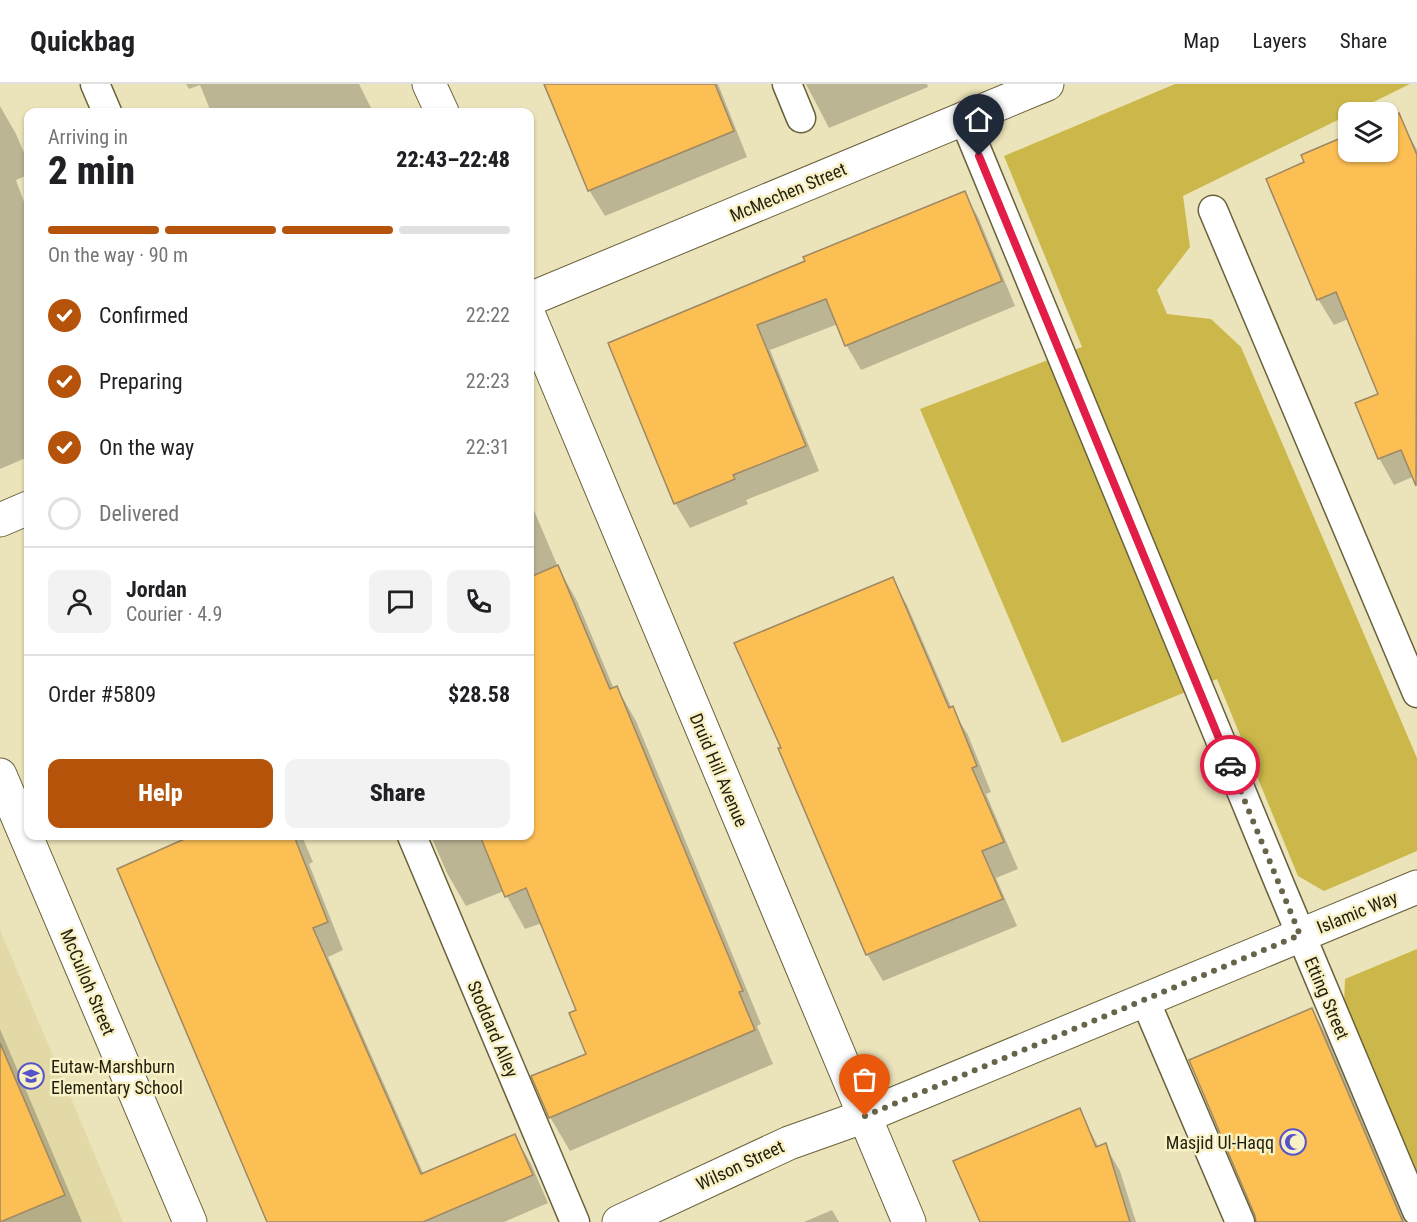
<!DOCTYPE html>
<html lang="en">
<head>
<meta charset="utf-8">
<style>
	body { margin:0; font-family:"Roboto Condensed",sans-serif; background:#f2f2f2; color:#202124; height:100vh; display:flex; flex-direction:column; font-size:22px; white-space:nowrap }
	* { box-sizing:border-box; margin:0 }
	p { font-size:20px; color:#757577 }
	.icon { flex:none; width:33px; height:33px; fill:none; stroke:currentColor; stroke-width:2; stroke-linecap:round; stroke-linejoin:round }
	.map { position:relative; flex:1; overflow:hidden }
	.drawer { position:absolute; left:24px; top:24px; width:510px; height:732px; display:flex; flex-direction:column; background:#fff; border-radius:12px; box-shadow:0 2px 4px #0004 }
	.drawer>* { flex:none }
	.controls { position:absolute; left:1338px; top:18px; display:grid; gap:12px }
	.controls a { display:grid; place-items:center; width:60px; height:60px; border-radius:12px; background:#fff; box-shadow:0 2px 4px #0004; font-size:30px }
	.pin { position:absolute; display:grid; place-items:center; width:51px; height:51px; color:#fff; margin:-62px -26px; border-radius:50% 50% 50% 0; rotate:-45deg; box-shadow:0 0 6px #0007 }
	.pin .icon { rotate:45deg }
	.courier { position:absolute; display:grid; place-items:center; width:60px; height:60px; margin:-30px; border:4px solid #e11d48; border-radius:50%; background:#fff; color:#222; box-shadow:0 2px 8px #0007 }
	.headline em { font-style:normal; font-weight:800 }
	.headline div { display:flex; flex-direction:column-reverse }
	.headline { display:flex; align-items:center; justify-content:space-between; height:102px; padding:0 24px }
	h1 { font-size:39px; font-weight:800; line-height:45px }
	.bar { display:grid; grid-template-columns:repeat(4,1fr); gap:9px 6px; align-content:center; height:72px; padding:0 24px }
	.bar i { height:8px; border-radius:4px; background:#e0e0e0 }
	.bar .selected { background:#b45309 }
	.bar p { grid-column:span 4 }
	.line { display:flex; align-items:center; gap:15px; padding:0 24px; border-top:2px solid #e0e0e0 }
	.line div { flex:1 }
	.round { display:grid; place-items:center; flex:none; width:63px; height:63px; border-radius:12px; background:#f2f2f2 }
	ol { padding:0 24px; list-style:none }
	li { display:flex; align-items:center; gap:18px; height:66px }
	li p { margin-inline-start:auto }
	li .icon { padding:6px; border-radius:50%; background:#b45309; color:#fff; stroke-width:4 }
	li:last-child { color:#757577 }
	li i { width:33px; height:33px; border:3px solid #e0e0e0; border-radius:50% }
	.cta { display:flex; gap:12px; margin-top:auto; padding:12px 24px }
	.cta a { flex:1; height:69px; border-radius:12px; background:#b45309; color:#fff; font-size:24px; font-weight:800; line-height:69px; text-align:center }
	.cta a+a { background:#f2f2f2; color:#202124 }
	header { display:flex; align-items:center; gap:36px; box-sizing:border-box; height:84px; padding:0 30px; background:#fff; border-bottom:2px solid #e0e0e0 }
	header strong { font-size:28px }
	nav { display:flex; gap:33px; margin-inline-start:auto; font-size:21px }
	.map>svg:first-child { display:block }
</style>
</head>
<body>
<header>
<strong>Quickbag</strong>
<nav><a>Map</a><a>Layers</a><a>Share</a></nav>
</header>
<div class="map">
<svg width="1417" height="1138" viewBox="0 0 1417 1138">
	<rect width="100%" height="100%" fill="#ebe3b9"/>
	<!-- built -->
	<path fill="#e3d9a7" d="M0,846L123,1138H0Z"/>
	<!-- green -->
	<g fill="#ccb84a">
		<path d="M1175,0H1410L1353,28H1348V31L1183,112L1190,163L1157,206L1167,230L1211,235L1241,263L1417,674V767L1324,807L1298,792L1217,595L1062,659L920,325L1082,263L1004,72Z"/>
		<path d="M1417,865V1095L1344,921L1345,895Z"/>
	</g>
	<!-- shadow -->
	<g fill="#0003">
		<path d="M186,0H359L373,28H211L200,1L189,5Z"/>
		<path d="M543,0H718L747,73L605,132L589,106Z"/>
		<path d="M806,0H927L928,3L829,44Z"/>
		<path d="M0,22L16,50L28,78V91L16,96L28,129V373L0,385Z"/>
		<path d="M1398,31L1417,66V391L1394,401L1379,374L1380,311L1348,235L1334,241L1318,215L1306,79L1303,72L1348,52V68H1388V36Z"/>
		<path d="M964,109L978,133L1015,222L861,286L847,262L838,240L770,266L819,387L746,416L748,420L690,444L675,419L610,260L807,178Z"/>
		<path d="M530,417L558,483L577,517L614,605L617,604L636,637L761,940L757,942L773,980L570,1067L550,1033L588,971L578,927L542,839L525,845L504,807L466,822L447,789L431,752H530Z"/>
		<path d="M892,495L907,521L952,625L968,651L991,708L986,710L1018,785L996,794L1017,842L883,897L867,870Z"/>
		<path d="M194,752H302L313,778L309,780L343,866L328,873L424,1091L515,1052L531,1080L548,1119L504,1138H269L119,786Z"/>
		<path d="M1312,925L1338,972L1409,1138H1258Z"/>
		<path d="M0,945L82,1138H0Z"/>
		<path d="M1079,1026L1099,1064L1105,1061L1120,1087L1136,1138H981Z"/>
		<path d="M832,1126L839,1138H804Z"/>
	</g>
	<!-- building -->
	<g fill="#fcbf54" stroke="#9e8865" stroke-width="1.5">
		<path d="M544,0H715L734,47L588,107Z"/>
		<path d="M1399,29L1417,71L1416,402L1401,366L1378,375L1355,319L1378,310L1336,208L1317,216L1266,95L1304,78L1301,71L1348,51V68H1388V34Z"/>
		<path d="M965,107L1002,197L845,262L826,215L757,241L806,362L733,391L735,395L674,420L608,259L805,177L803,173Z"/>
		<path d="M558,481L610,605L617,602L743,907L739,908L755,946L549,1034L531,992L586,970L569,929L576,926L526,804L505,813L480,752H530V493Z"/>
		<path d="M893,493L949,624L953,622L977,682L972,684L1004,758L982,767L1003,815L866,871L778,664H781L734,559Z"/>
		<path d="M191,752H294L328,838L313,844L421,1090L515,1050L533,1091L423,1138H267L117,785Z"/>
		<path d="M1312,924L1403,1138H1256L1255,1132L1189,976Z"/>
		<path d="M0,959L65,1111L0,1138Z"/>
		<path d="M1080,1024L1096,1063L1106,1059L1130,1138H980L953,1077Z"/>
	</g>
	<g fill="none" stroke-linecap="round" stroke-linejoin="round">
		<!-- lane casing -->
		<g stroke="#69613b" stroke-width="31">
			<g id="lane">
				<path d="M95,0L107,28"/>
				<path d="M787,0L801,34"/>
				<path d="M964,35L1280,801L1417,1127"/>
				<path d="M1213,126L1417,609"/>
				<path d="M412,752L575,1138"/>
				<path d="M1145,916L1240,1138"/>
			</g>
		</g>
		<!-- street casing -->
		<g stroke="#69613b" stroke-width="35">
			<path id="street" d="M619,1138L789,1059L865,1032L1417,803"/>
		</g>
		<!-- secondary casing -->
		<g stroke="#69613b" stroke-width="35">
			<g id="secondary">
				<path d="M429,0L442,28"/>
				<path d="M530,215L1047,0"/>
				<path d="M530,234L909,1138"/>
				<path d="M0,436L28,424"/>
				<path d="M0,691L190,1138"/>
			</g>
		</g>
		<!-- lane -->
		<use href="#lane" stroke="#fff" stroke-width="28"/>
		<!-- street -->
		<use href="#street" stroke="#fff" stroke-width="33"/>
		<!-- secondary -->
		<use href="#secondary" stroke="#fff" stroke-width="33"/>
	</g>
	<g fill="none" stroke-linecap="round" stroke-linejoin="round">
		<!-- done -->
		<path stroke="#68644a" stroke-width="6" stroke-dasharray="0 10.8" d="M865,1032L1300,851L1230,681"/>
		<!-- route -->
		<path stroke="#e11d48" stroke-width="8" d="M979,72L1230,681"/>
	</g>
	<!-- icons -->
	<defs>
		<g id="school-ring" transform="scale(1.35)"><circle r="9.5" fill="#f8f1c6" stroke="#5653cb" stroke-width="1.5"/><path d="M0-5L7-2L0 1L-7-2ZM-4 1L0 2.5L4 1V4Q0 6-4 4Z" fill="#5653cb"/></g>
		<g id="mosque-ring" transform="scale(1.35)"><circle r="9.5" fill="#f8f1c6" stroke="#5653cb" stroke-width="1.5"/><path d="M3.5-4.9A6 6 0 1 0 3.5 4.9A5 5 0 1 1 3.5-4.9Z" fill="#5653cb"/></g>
	</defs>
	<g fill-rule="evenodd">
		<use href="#school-ring" x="31" y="992"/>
		<use href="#mosque-ring" x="1293" y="1058"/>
	</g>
	<g text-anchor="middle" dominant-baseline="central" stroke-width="5" stroke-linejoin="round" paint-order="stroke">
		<!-- street labels -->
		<g font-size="18" fill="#221f0f" stroke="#f8f1c6">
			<text transform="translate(788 108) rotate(-23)">McMechen Street</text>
			<text transform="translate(719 686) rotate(67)">Druid Hill Avenue</text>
			<text transform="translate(1357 828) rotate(-22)">Islamic Way</text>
			<text transform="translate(88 898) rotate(67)">McCulloh Street</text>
			<text transform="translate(1327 914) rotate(67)">Etting Street</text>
			<text transform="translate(493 945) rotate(67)">Stoddard Alley</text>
			<text transform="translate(740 1081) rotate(-25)">Wilson Street</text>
		</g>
		<!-- poi labels -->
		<g font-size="18" fill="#221f0f" stroke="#f8f1c6" text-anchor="start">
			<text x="51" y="982">Eutaw-Marshburn<tspan x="51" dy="21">Elementary School</tspan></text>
			<text x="1274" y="1058" text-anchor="end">Masjid Ul-Haqq</text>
		</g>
	</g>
</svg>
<div class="controls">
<a><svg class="icon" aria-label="layers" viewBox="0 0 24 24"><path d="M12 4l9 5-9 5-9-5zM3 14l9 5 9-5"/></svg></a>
</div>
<div class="pin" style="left:865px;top:1032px;background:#ea580c"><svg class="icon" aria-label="bag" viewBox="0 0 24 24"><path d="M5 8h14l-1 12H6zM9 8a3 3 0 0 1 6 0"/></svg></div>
<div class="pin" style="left:979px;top:72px;background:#1f2937"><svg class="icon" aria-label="home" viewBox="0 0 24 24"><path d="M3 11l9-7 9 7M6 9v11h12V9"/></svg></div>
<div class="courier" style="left:1230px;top:681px"><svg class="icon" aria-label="car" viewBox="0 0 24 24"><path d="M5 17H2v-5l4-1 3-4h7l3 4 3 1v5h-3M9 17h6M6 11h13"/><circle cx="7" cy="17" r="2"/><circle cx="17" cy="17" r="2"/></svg></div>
<section class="drawer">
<div class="headline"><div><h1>2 min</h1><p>Arriving in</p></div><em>22:43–22:48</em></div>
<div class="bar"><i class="selected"></i><i class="selected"></i><i class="selected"></i><i></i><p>On the way · 90 m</p></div>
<ol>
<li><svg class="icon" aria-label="check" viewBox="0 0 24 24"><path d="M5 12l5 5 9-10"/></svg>Confirmed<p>22:22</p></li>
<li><svg class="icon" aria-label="check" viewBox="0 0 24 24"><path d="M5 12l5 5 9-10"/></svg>Preparing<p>22:23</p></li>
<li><svg class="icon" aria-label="check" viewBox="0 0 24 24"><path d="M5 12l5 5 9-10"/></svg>On the way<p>22:31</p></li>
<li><i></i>Delivered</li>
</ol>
<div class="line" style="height:108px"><a class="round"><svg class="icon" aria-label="person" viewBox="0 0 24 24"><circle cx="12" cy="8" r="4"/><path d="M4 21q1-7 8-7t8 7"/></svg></a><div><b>Jordan</b><p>Courier · 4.9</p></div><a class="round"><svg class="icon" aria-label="chat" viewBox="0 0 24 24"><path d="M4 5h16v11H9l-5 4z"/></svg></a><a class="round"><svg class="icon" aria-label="phone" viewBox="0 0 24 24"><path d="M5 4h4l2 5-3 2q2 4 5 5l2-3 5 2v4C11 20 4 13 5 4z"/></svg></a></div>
<div class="line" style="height:78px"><div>Order #5809</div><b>$28.58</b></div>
<div class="cta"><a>Help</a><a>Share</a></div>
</section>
</div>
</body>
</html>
